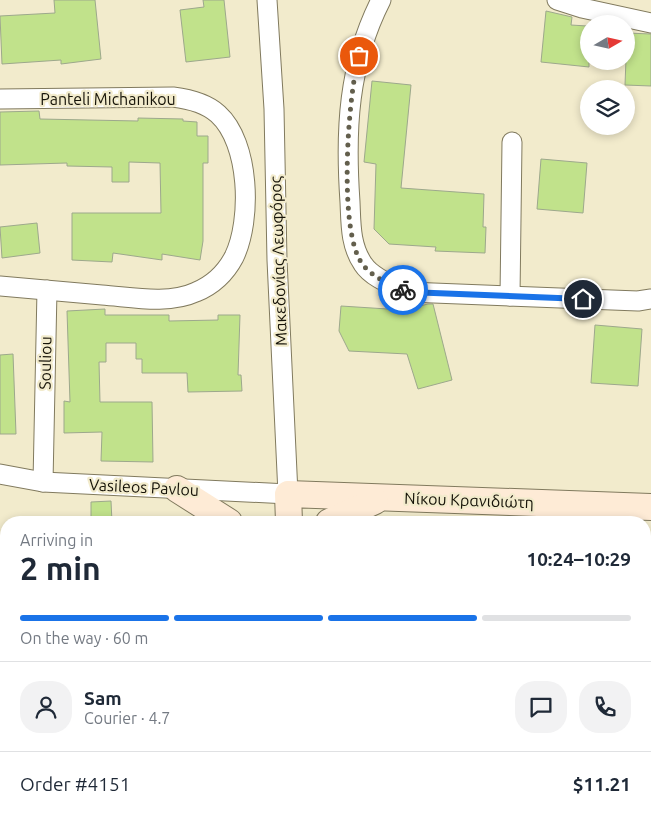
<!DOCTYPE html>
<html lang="en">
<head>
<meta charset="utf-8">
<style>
	body { margin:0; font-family:Ubuntu,sans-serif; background:#f2f2f3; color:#1f2937; height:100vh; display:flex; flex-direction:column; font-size:19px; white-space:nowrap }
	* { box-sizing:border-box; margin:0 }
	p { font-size:16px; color:#747a83 }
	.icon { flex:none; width:28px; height:28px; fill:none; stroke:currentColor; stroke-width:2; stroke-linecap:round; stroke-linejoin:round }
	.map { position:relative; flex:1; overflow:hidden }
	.sheet { position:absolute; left:0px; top:516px; width:651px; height:311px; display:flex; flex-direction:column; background:#fff; border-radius:20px 20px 0 0; box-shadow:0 2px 8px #0003 }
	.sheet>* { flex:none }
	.needle { width:32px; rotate:81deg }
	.buttons { position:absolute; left:580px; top:15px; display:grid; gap:10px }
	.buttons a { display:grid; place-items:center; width:55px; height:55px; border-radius:50%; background:#fff; box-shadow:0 2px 8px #0003; font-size:25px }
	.pin { position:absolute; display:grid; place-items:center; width:42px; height:42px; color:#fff; margin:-21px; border:2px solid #fff; border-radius:50%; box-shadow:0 1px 5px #0007 }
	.courier { position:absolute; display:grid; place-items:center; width:50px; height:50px; margin:-25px; border:4px solid #1a73e8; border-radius:50%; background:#fff; color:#222; box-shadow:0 1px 6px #0007 }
	.headline em { font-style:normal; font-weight:700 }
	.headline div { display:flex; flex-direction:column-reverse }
	.headline { display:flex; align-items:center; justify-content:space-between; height:85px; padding:0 20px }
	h1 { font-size:32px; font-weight:700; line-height:38px }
	.bar { display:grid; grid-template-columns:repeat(4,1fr); gap:8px 5px; align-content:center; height:60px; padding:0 20px }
	.bar i { height:6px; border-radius:4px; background:#e0e1e3 }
	.bar .current { background:#1a73e8 }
	.bar p { grid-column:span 4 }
	.line { display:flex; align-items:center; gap:12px; padding:0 20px; border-top:1px solid #e0e1e3 }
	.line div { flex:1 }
	.round { display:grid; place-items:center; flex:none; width:52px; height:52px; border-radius:20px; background:#f2f2f3 }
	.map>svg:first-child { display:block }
</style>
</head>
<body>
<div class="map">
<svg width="651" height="827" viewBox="0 0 651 827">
	<rect width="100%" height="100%" fill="#f2ebcc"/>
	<!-- green -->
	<rect fill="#ffb49c" x="0" y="679" width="6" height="125"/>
	<!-- building -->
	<g fill="#c1e28b" stroke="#9da88c">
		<path d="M54,0H95L101,59L61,64V60L2,64L0,16L55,13Z"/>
		<path d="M203,0H224L230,57L186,62L180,10L204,7Z"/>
		<path d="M546,11L572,17L571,25L587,26V30H589V67L541,62Z"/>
		<path d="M627,33L651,34V86L625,85Z"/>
		<path d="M372,81L411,85L401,188L484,194L483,227H486L485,253L435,251L436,247L389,244L374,229L376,164L364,162Z"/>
		<path d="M39,111L40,119L138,121V118L183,119V121L197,122V136H208V163H203V241L200,260L162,254V260L113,253L112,262L72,260V213H161L160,163L129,162V182H112V167L67,166V163L0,165V112Z"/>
		<path d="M541,159L587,163L583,213L537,209Z"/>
		<path d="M37,223L40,253L2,258L0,227Z"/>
		<path d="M428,304H433L452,380L418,389L407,354L349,351L339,331L341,306L403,310Z"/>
		<path d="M105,309V315H169V321L218,320V315H240L238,375H241L242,391L188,392L187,373H142V359H136V343H106V362H99L100,402H152L153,462L101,461L102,432L64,433V401L70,402L67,311Z"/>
		<path d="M595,325L642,329L638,386L591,383Z"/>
		<path d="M13,354L16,434H0V355Z"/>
		<path d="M111,501L112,522H91V502Z"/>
	</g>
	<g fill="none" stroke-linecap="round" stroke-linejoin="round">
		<!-- street casing -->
		<g stroke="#817a5e" stroke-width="21">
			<g id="street">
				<path d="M381,0C348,65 345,130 350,202C351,223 350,245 363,264C372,278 393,285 408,292L638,301L651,299"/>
				<path d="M557,0L582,8L651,23"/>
				<path d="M0,99L173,97C189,99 206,103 218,114C250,143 252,220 234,257C225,274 213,285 196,292C168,305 131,297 102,295C68,292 34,289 0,286"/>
				<path d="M510,296L512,142"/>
				<path d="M0,474L43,482L288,494L277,260L274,109L267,0"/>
				<path d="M43,482L47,290"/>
				<path d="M0,665L6,664"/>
				<path d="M243,821V827"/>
				<path d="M0,824L16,821"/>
			</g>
		</g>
		<!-- secondary casing -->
		<g stroke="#817a5e" stroke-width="28">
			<g id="secondary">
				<path d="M177,489L229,522"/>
				<path d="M289,522L288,494L651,507"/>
				<path d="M329,522L375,501"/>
				<path d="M307,821V827"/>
				<path d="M280,827V821"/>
			</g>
		</g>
		<!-- street -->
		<use href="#street" stroke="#fff" stroke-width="19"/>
		<!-- secondary -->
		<use href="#secondary" stroke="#feebd6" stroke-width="26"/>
	</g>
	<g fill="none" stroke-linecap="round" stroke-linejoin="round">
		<!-- done -->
		<path stroke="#635f4d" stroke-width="5" stroke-dasharray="0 9" d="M359,56C348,94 337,237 364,266C374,278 390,284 403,290"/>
		<!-- route -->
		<path stroke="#1a73e8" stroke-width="6" d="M403,290L408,292L583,299"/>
	</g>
	<g text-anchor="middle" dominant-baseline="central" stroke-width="4.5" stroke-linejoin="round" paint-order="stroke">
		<!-- street labels -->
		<g font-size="16" fill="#161308" stroke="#f2ebcc">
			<text x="108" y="99">Panteli Michanikou</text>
			<text transform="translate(278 261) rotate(-92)">Μακεδονίας Λεωφόρος</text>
			<text transform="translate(45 363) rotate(-89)">Souliou</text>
			<text transform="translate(144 487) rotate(3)">Vasileos Pavlou</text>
			<text transform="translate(469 500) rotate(2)">Νίκου Κρανιδιώτη</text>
		</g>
	</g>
</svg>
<div class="buttons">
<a><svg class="needle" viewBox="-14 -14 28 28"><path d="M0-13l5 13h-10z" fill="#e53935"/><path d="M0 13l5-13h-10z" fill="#747a83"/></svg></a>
<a><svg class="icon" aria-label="layers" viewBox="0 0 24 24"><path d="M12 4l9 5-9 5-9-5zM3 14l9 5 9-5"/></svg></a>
</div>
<div class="pin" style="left:359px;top:56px;background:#ea580c"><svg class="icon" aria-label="bag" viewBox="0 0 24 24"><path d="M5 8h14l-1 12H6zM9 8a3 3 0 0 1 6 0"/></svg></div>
<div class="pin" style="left:583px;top:299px;background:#1f2937"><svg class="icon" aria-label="home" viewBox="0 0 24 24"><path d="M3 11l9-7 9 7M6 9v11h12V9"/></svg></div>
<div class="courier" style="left:403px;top:290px"><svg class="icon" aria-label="bike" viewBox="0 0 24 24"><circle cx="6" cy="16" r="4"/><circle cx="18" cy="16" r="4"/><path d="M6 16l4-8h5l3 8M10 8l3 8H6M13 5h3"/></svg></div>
<section class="sheet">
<div class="headline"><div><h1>2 min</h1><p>Arriving in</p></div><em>10:24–10:29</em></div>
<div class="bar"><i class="current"></i><i class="current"></i><i class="current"></i><i></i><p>On the way · 60 m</p></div>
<div class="line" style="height:90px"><a class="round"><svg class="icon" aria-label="person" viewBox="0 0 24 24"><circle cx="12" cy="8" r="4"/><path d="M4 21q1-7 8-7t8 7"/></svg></a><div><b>Sam</b><p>Courier · 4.7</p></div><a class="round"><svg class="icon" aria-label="chat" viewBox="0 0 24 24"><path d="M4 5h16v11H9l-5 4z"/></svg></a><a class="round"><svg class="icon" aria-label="phone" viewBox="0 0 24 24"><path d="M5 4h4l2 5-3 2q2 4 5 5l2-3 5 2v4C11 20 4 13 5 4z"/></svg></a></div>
<div class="line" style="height:65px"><div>Order #4151</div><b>$11.21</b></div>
</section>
</div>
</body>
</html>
